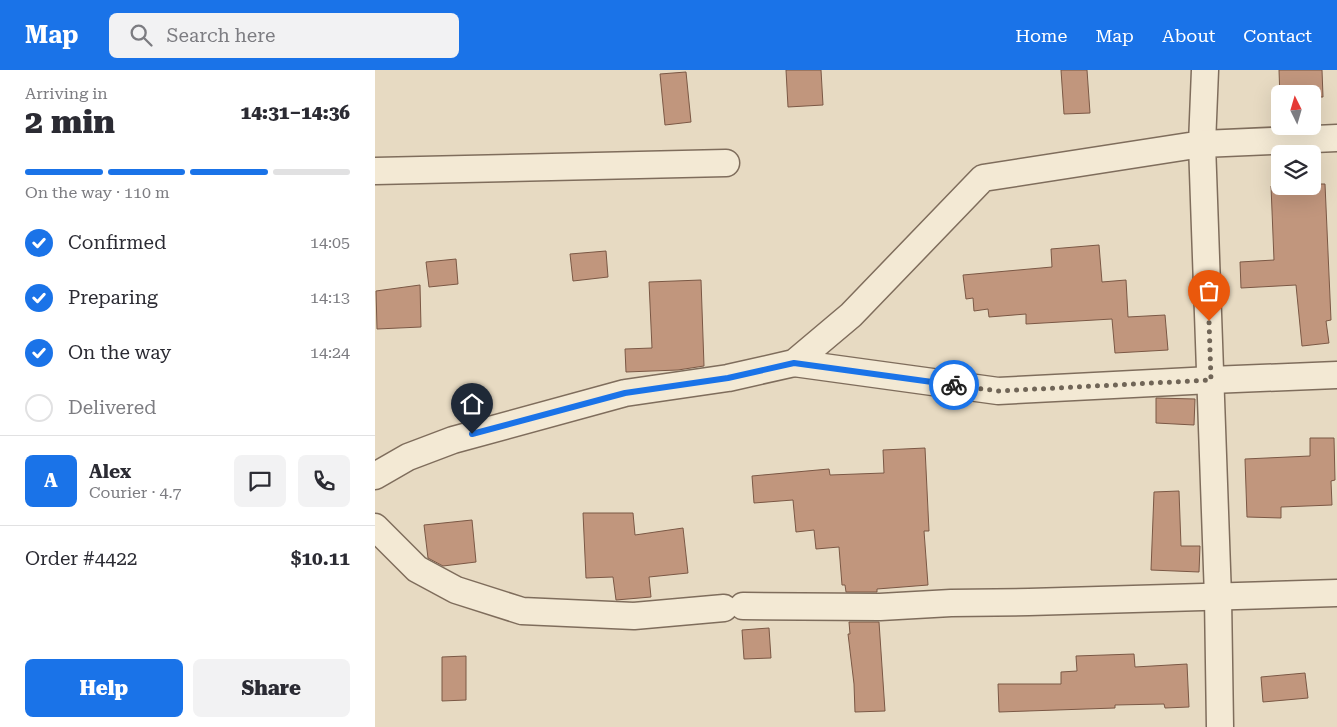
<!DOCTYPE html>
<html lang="en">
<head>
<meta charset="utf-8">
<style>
	body { margin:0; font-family:"Roboto Serif",serif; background:#f2f2f3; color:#2b2b33; height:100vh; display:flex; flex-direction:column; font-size:19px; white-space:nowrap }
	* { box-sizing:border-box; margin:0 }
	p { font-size:16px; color:#7c7c81 }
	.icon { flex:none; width:28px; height:28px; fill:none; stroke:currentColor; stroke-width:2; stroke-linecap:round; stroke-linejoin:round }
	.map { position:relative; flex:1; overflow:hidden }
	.details { display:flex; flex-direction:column; background:#fff; width:375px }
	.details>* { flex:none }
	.needle { width:32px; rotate:355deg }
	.fabs { position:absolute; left:896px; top:15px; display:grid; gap:10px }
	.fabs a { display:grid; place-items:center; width:50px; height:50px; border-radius:8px; background:#fff; box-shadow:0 5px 20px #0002; font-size:25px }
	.pin { position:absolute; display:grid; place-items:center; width:42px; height:42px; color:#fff; margin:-51px -21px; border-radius:50% 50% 50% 0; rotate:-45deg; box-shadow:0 0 5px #0007 }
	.pin .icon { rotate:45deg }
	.courier { position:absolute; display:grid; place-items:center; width:50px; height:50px; margin:-25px; border:4px solid #1a73e8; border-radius:50%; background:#fff; color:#222; box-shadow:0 1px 6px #0007 }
	.overview em { font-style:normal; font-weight:800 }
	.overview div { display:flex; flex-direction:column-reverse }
	.overview { display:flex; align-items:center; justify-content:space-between; height:85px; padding:0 25px }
	h1 { font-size:32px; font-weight:800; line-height:38px }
	.bar { display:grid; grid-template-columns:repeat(4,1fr); gap:8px 5px; align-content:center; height:60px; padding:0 25px }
	.bar i { height:6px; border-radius:4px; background:#e1e1e2 }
	.bar .selected { background:#1a73e8 }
	.bar p { grid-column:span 4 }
	.line { display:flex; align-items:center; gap:12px; padding:0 25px; border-top:1px solid #e1e1e2 }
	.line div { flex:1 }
	.round { display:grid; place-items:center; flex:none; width:52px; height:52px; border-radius:8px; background:#f2f2f3 }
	ol { padding:0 25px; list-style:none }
	li { display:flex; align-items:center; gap:15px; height:55px }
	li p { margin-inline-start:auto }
	li .icon { padding:5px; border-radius:50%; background:#1a73e8; color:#fff; stroke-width:4 }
	li:last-child { color:#7c7c81 }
	li i { width:28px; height:28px; border:2px solid #e1e1e2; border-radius:50% }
	.cta { display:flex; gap:10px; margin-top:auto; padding:10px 25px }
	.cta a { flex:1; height:58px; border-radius:8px; background:#1a73e8; color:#fff; font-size:20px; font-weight:800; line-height:58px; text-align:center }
	.cta a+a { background:#f2f2f3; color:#2b2b33 }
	header { display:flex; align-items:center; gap:30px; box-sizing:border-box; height:70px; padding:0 25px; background:#1a73e8; color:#fff }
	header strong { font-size:24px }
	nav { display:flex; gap:28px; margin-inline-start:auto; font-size:18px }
	.search { width:350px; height:45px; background:#f2f2f3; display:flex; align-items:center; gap:12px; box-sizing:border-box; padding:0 18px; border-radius:8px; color:#7c7c81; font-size:19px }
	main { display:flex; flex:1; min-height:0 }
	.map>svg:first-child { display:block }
</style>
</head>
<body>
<header>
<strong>Map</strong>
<div class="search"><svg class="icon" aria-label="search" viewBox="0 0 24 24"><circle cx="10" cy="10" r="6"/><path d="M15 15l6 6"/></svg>Search here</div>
<nav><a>Home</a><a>Map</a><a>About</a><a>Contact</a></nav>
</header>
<main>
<section class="details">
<div class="overview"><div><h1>2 min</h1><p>Arriving in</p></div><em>14:31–14:36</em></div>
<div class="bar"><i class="selected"></i><i class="selected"></i><i class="selected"></i><i></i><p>On the way · 110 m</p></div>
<ol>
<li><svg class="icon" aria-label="check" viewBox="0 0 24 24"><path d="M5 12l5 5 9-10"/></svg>Confirmed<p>14:05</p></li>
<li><svg class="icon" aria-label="check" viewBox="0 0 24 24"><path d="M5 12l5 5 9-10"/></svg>Preparing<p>14:13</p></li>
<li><svg class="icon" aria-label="check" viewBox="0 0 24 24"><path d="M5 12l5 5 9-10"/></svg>On the way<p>14:24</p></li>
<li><i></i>Delivered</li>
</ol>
<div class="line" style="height:90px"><b class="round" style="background:#1a73e8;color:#fff">A</b><div><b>Alex</b><p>Courier · 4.7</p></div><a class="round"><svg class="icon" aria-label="chat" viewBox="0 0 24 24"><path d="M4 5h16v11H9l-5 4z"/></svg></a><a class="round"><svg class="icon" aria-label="phone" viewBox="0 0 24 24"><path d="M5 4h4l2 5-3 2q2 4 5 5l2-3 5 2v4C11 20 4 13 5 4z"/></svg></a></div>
<div class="line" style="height:65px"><div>Order #4422</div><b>$10.11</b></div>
<div class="cta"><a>Help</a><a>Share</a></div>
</section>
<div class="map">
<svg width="962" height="657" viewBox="0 0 962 657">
	<rect width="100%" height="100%" fill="#e7dac2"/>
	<!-- building -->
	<g fill="#c1967d" stroke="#7b5845">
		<path d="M411,0H446L448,35L413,37Z"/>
		<path d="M686,0H712L715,43L689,44Z"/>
		<path d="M904,0H947L948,27H938V24H905V29Z"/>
		<path d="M311,2L316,52L290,55L285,4Z"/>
		<path d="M938,114H950L956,250L951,251L954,273L927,276L921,215L866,218L865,192L899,190L896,116H938Z"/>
		<path d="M724,175L727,212L751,210L753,247L790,245L793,280L740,283L737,249L651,254V244L614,247L613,239L599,241L598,228L591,229L588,205L677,197L676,179Z"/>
		<path d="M231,181L233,207L198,211L195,184Z"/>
		<path d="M81,189L83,214L54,217L51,192Z"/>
		<path d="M326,210L329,296L303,300L251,302L250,279L277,278L274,212Z"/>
		<path d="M45,215L46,257L2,259L1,221Z"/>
		<path d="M781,328L820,329L819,355L781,353Z"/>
		<path d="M935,368H959L960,410L956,411L957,435L906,437V448L872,447L870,389L935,386Z"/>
		<path d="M550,378L554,461H549L553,515L502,519V522H471L470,515H467L464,477L441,479L439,460L421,462L418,430L379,433L377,406L454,399L455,405L509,403L508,380Z"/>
		<path d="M804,421L806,476H825L824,502L776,500L779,422Z"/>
		<path d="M208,443H258L260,465L308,458L313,503L274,507L276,527L241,530L238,507L211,508Z"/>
		<path d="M97,450L101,492L68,496L53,488L49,455Z"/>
		<path d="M474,552H504L510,641L480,642L479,614L473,564H475Z"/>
		<path d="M394,558L396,588L369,589L367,560Z"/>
		<path d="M759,584L760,597L812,594L814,637L790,638L789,634L740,635V638L624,642L623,614H686V602L702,601L701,586Z"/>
		<path d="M91,586V630L67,631V587Z"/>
		<path d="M930,603L933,628L888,632L886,607Z"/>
	</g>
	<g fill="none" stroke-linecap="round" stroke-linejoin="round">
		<!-- minor casing -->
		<g stroke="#7f6d5c" stroke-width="29">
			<g id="minor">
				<path d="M0,101L351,93"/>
				<path d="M419,293L623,321L836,310L962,305"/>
				<path d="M0,406L33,387L78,370L250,323L353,308L419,293L476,245L608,108L827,74L830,0"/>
				<path d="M0,457L42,499L81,520L147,541L259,546L349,538"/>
				<path d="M368,536L505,537L576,533L654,532L962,523"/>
				<path d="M845,657L843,527L827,74L962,68"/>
			</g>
		</g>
		<!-- minor -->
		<use href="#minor" stroke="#f3e9d4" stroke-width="26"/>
	</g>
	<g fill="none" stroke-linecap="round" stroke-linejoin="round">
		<!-- done -->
		<path stroke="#706557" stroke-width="5" stroke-dasharray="0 9" d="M579,315L623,321L836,310L834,251"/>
		<!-- route -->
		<path stroke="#1a73e8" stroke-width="6" d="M97,364L250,323L353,308L419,293L579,315"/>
	</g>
</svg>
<div class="fabs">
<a><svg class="needle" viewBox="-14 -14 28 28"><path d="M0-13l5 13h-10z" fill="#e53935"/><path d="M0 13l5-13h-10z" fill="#7c7c81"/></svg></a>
<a><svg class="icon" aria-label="layers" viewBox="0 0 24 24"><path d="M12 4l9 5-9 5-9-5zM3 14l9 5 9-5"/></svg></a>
</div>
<div class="pin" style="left:834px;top:251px;background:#ea580c"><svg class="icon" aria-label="bag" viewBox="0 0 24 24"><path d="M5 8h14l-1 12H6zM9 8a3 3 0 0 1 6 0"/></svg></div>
<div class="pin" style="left:97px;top:364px;background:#1f2937"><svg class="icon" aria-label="home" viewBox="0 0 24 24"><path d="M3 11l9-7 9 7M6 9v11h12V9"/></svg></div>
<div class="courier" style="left:579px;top:315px"><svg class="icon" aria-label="bike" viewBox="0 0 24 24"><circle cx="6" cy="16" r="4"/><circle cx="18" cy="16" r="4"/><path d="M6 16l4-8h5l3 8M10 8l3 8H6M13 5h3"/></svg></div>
</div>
</main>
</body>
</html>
